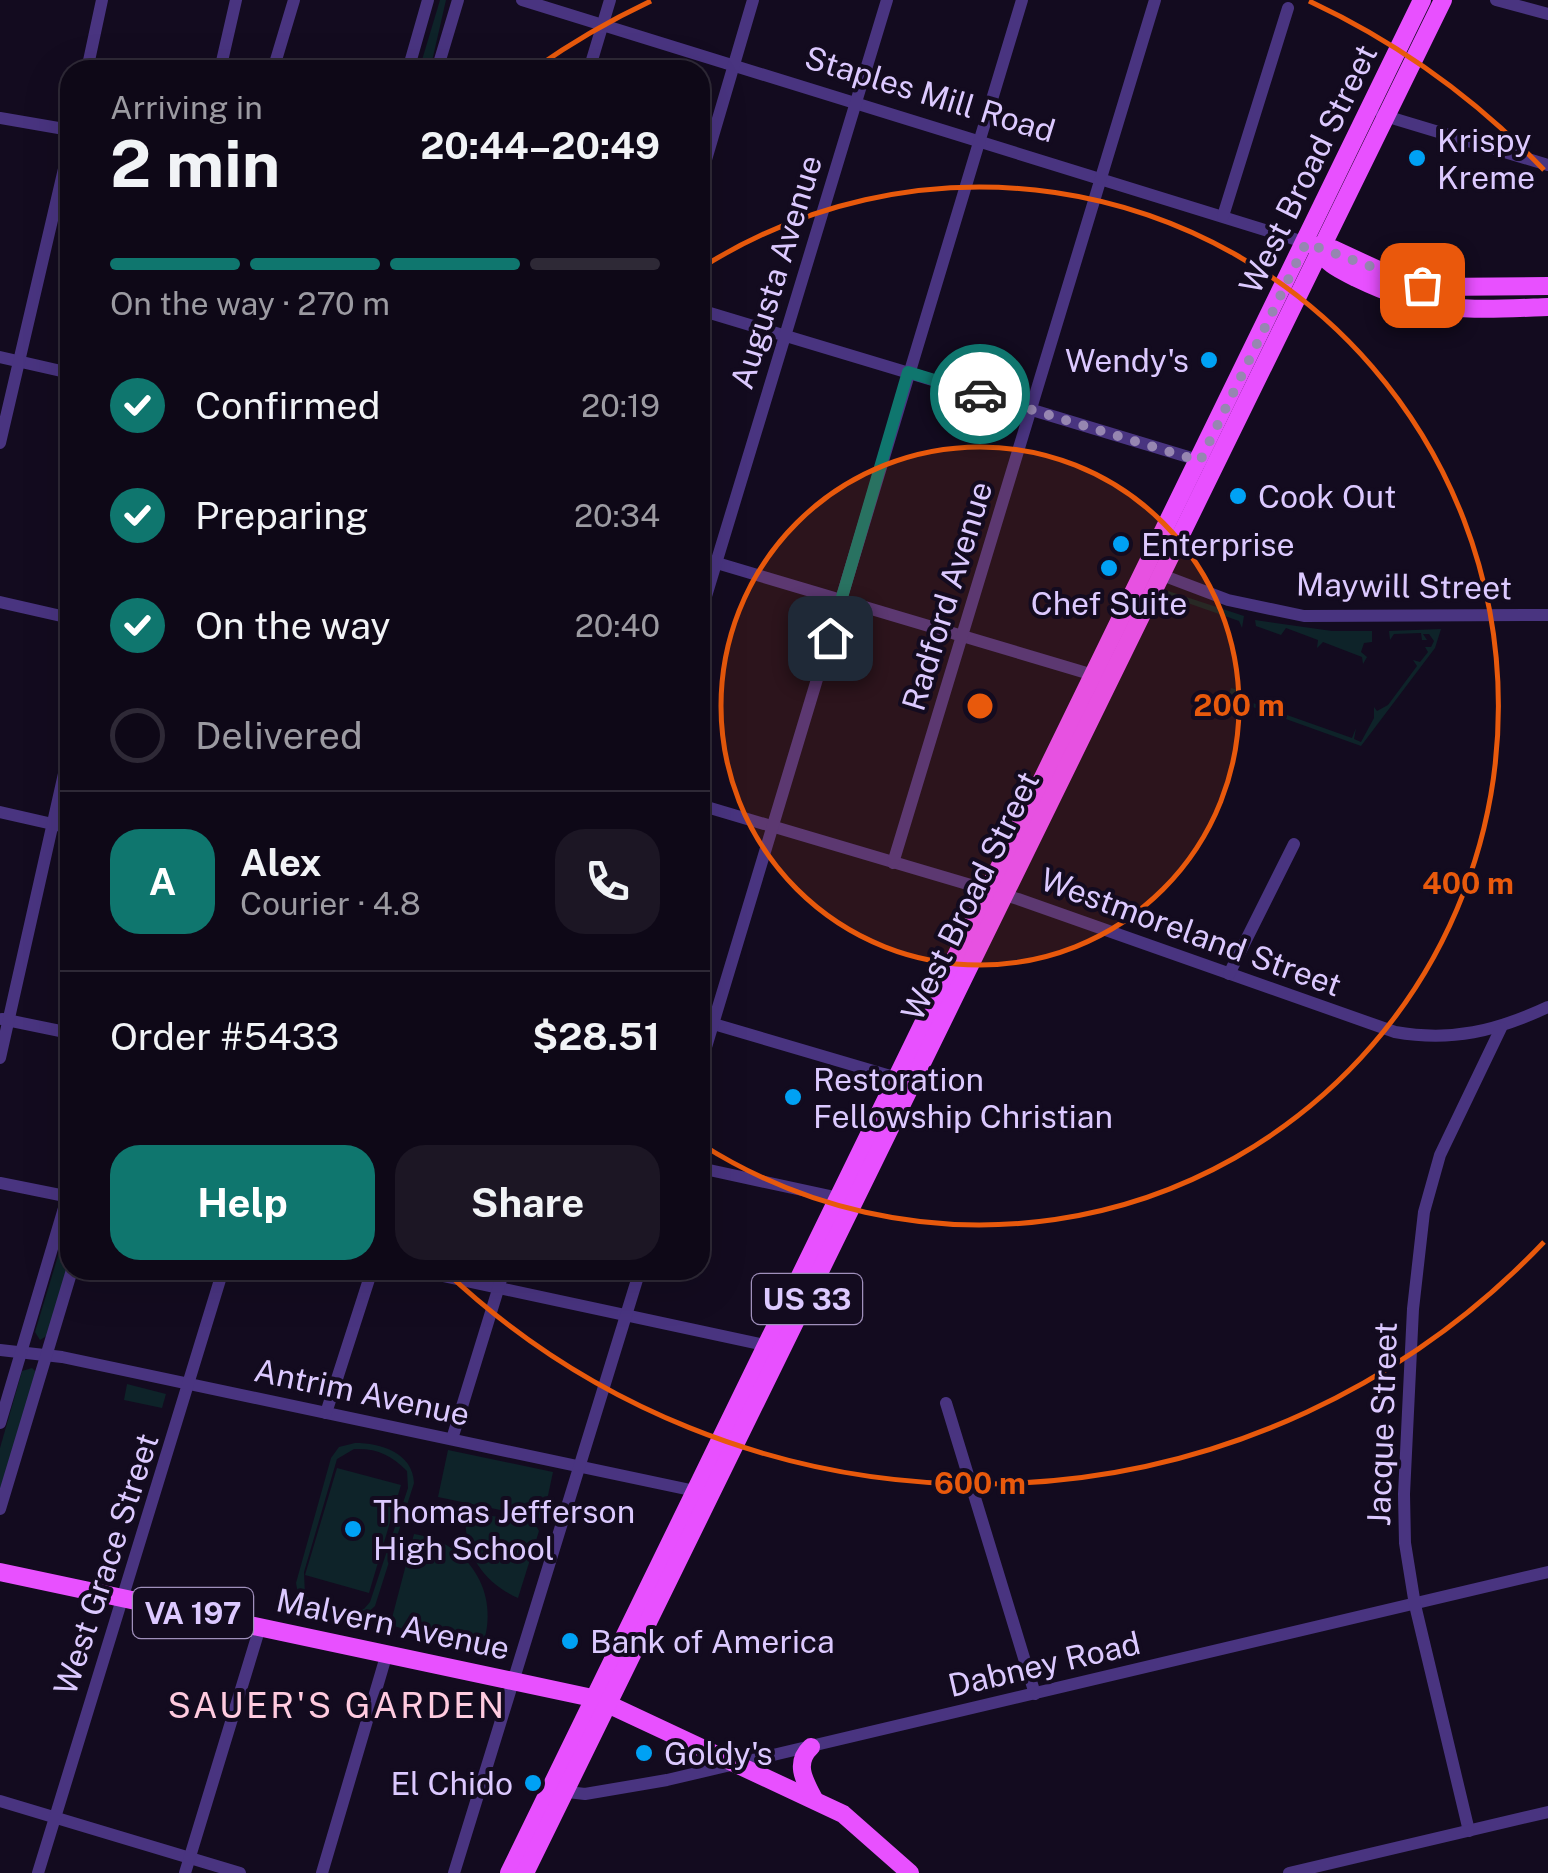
<!DOCTYPE html>
<html lang="en">
<head>
<meta charset="utf-8">
<style>
	body { margin:0; font-family:"Public Sans",sans-serif; background:#1c1624; color:#f1f3f6; height:100vh; display:flex; flex-direction:column; font-size:38px; white-space:nowrap }
	* { box-sizing:border-box; margin:0 }
	p { font-size:32px; color:#9b9aa1 }
	.icon { flex:none; width:55px; height:55px; fill:none; stroke:currentColor; stroke-width:2; stroke-linecap:round; stroke-linejoin:round }
	.map { position:relative; flex:1; overflow:hidden }
	.details { position:absolute; left:60px; top:60px; width:650px; height:1220px; display:flex; flex-direction:column; background:#0e0817; border-radius:30px; box-shadow:0 10px 40px #0002,0 0 0 2px #2e2936 }
	.details>* { flex:none }
	.pin { position:absolute; display:grid; place-items:center; width:85px; height:85px; color:#fff; margin:-42px; border-radius:20px; box-shadow:0 5px 15px #0006 }
	.courier { position:absolute; display:grid; place-items:center; width:100px; height:100px; margin:-50px; border:8px solid #0f766e; border-radius:50%; background:#fff; color:#222; box-shadow:0 2px 12px #0007 }
	.headline em { font-style:normal; font-weight:700 }
	.headline div { display:flex; flex-direction:column-reverse }
	.headline { display:flex; align-items:center; justify-content:space-between; height:170px; padding:0 50px }
	h1 { font-size:65px; font-weight:700; line-height:75px }
	.bar { display:grid; grid-template-columns:repeat(4,1fr); gap:15px 10px; align-content:center; height:120px; padding:0 50px }
	.bar i { height:12px; border-radius:8px; background:#2e2936 }
	.bar .active { background:#0f766e }
	.bar p { grid-column:span 4 }
	.line { display:flex; align-items:center; gap:25px; padding:0 50px; border-top:2px solid #2e2936 }
	.line div { flex:1 }
	.round { display:grid; place-items:center; flex:none; width:105px; height:105px; border-radius:30px; background:#1c1624 }
	ol { padding:0 50px; list-style:none }
	li { display:flex; align-items:center; gap:30px; height:110px }
	li p { margin-inline-start:auto }
	li .icon { padding:10px; border-radius:50%; background:#0f766e; color:#fff; stroke-width:4 }
	li:last-child { color:#9b9aa1 }
	li i { width:55px; height:55px; border:5px solid #2e2936; border-radius:50% }
	.cta { display:flex; gap:20px; margin-top:auto; padding:20px 50px }
	.cta a { flex:1; height:115px; border-radius:30px; background:#0f766e; color:#fff; font-size:40px; font-weight:700; line-height:115px; text-align:center }
	.cta a+a { background:#1c1624; color:#f1f3f6 }
	.map>svg:first-child { display:block }
</style>
</head>
<body>
<div class="map">
<svg width="1548" height="1873" viewBox="0 0 1548 1873">
	<rect width="100%" height="100%" fill="#130b1f"/>
	<!-- green -->
	<g fill="#0e2329" fill-rule="evenodd">
		<path d="M440,0H446L430,70H419Z"/>
		<path d="M1168,591L1244,616L1242,628L1239,621L1182,601L1178,607L1168,603L1161,617L1156,614Z"/>
		<path d="M1255,620L1332,631H1372V642L1364,643L1361,652L1367,657L1363,664L1362,657L1323,642L1317,648L1318,640L1286,628L1281,635L1256,626Z"/>
		<path d="M1441,629L1435,648L1361,746L1228,698L1231,688L1238,690L1236,697L1352,738L1356,728L1354,739L1361,742L1374,718V707L1377,711L1388,705L1417,666L1413,660L1420,662L1428,652L1425,647H1431L1434,641L1429,634H1423L1427,640H1422L1421,633L1394,634L1390,640L1389,631Z"/>
		<path d="M70,1216V1263L48,1335L40,1340L35,1332Z"/>
		<path d="M32,1368L36,1372L0,1495V1448L22,1371Z"/>
		<path d="M127,1384L166,1394L162,1408L124,1400Z"/>
		<path d="M355,1443C381,1443 413,1453 414,1483L375,1606C352,1631 300,1618 296,1583L331,1458L339,1447ZM354,1449C377,1448 391,1455 407,1471L408,1488L370,1602L364,1609L333,1612L305,1596L304,1572L337,1459Z"/>
		<path d="M448,1450L553,1472L543,1519L438,1497Z"/>
		<path d="M337,1468L401,1485L369,1593L305,1575Z"/>
		<path d="M466,1511L535,1524L539,1531L518,1598C482,1582 462,1551 466,1511Z"/>
		<path d="M414,1534C472,1543 503,1598 480,1652L394,1626L392,1618Z"/>
	</g>
	<g fill="none" stroke-linecap="round" stroke-linejoin="round">
		<!-- minor -->
		<g stroke="#493480" stroke-width="12">
			<path d="M522,0L1307,243"/>
			<path d="M1496,0L1548,14"/>
			<path d="M87,70L102,0"/>
			<path d="M220,70L236,0"/>
			<path d="M273,70L294,0"/>
			<path d="M408,70L428,0"/>
			<path d="M437,70L458,0"/>
			<path d="M589,70L610,0"/>
			<path d="M1382,115L1548,165"/>
			<path d="M0,118L70,130"/>
			<path d="M700,180L753,0"/>
			<path d="M1223,216L1288,8"/>
			<path d="M700,310L1205,462"/>
			<path d="M0,357L70,373"/>
			<path d="M0,443L70,143"/>
			<path d="M700,558L1100,677"/>
			<path d="M1154,572L1228,600L1304,616L1548,615"/>
			<path d="M0,602L70,618"/>
			<path d="M700,616L887,0"/>
			<path d="M700,805L1018,899L1395,1032C1452,1042 1496,1031 1548,1007"/>
			<path d="M0,812L70,828"/>
			<path d="M893,863L1155,0"/>
			<path d="M1229,974L1294,844"/>
			<path d="M2,1019L70,1033"/>
			<path d="M700,1020L904,1080"/>
			<path d="M0,1058L70,747"/>
			<path d="M700,1067L1022,0"/>
			<path d="M700,1168L844,1199"/>
			<path d="M0,1183L70,1197"/>
			<path d="M415,1270L774,1347"/>
			<path d="M0,1350L62,1357L700,1492"/>
			<path d="M946,1403L1035,1694"/>
			<path d="M326,1413L372,1270"/>
			<path d="M0,1423L70,1188"/>
			<path d="M452,1439L504,1270"/>
			<path d="M0,1509L72,1270"/>
			<path d="M559,1791L585,1794L667,1780L1548,1572"/>
			<path d="M0,1801L240,1873"/>
			<path d="M1469,1831L1415,1605L1405,1543L1404,1494L1413,1309L1424,1212L1440,1155L1501,1028"/>
			<path d="M38,1873L223,1270"/>
			<path d="M185,1873L260,1627"/>
			<path d="M322,1873L387,1653"/>
			<path d="M454,1873L640,1270"/>
			<path d="M1289,1873L1548,1812"/>
		</g>
		<!-- major -->
		<g stroke="#e850ff" stroke-width="18">
			<path d="M1312,245L1333,249L1398,279L1433,287L1548,286"/>
			<path d="M1320,250C1327,265 1341,270 1356,278C1430,314 1468,310 1548,307"/>
			<path d="M0,1572L597,1699L843,1814L910,1873"/>
			<path d="M811,1747C794,1763 804,1780 814,1799"/>
			<path d="M509,1873L1422,0"/>
			<path d="M525,1873L1443,0"/>
		</g>
	</g>
	<g fill="none" stroke-linecap="round" stroke-linejoin="round">
		<!-- done -->
		<path stroke="#9686b1" stroke-width="10" stroke-dasharray="0 18" d="M980,394L1200,461L1306,243L1422,285"/>
		<!-- route -->
		<path stroke="#0f766e" stroke-width="12" d="M830,638L908,372L980,394"/>
	</g>
	<!-- distance rings -->
	<circle cx="980" cy="706" r="259" fill="#e8590c" fill-opacity=".12"/>
	<g fill="none" stroke="#e8590c" stroke-width="5">
		<circle cx="980" cy="706" r="259"/>
		<path d="M701 268A519 519 0 1 1 701 1144"/>
		<path d="M1544 1242A778 778 0 0 1 444 1270M534 69A778 778 0 0 1 651 1M1309 1A778 778 0 0 1 1544 170"/>
	</g>
	<!-- markers -->
	<g fill="#00a1f4" stroke="#130b1f" stroke-width="4">
		<circle cx="1417" cy="158" r="10"/>
		<circle cx="1209" cy="360" r="10"/>
		<circle cx="1238" cy="496" r="10"/>
		<circle cx="1121" cy="544" r="10"/>
		<circle cx="1109" cy="568" r="10"/>
		<circle cx="793" cy="1097" r="10"/>
		<circle cx="353" cy="1529" r="10"/>
		<circle cx="570" cy="1641" r="10"/>
		<circle cx="644" cy="1753" r="10"/>
		<circle cx="533" cy="1783" r="10"/>
	</g>
	<g text-anchor="middle" dominant-baseline="central" stroke-width="8" stroke-linejoin="round" paint-order="stroke">
		<!-- shield labels -->
		<g fill="#130b1f" stroke="#a090bc" stroke-width="2.5">
			<rect x="752" y="1274" width="110" height="50" rx="8"/>
			<rect x="133" y="1588" width="120" height="50" rx="8"/>
		</g>
		<g font-size="30" font-weight="bold" fill="#dcc9ff">
			<text x="807" y="1299">US 33</text>
			<text x="193" y="1613">VA 197</text>
		</g>
		<!-- street labels -->
		<g font-size="32" fill="#dcc9ff" stroke="#130b1f">
			<text transform="translate(930 94) rotate(17)">Staples Mill Road</text>
			<text transform="translate(1308 169) rotate(-64)">West Broad Street</text>
			<text transform="translate(776 272) rotate(-73)">Augusta Avenue</text>
			<text transform="translate(1404 586) rotate(1)">Maywill Street</text>
			<text transform="translate(947 596) rotate(-73)">Radford Avenue</text>
			<text transform="translate(970 896) rotate(-64)">West Broad Street</text>
			<text transform="translate(1191 932) rotate(20)">Westmoreland Street</text>
			<text transform="translate(362 1392) rotate(12)">Antrim Avenue</text>
			<text transform="translate(1382 1424) rotate(-88)">Jacque Street</text>
			<text transform="translate(106 1564) rotate(-72)">West Grace Street</text>
			<text transform="translate(393 1624) rotate(12)">Malvern Avenue</text>
			<text transform="translate(1044 1664) rotate(-13)">Dabney Road</text>
		</g>
		<!-- poi labels -->
		<g font-size="32" fill="#dcc9ff" stroke="#130b1f" text-anchor="start">
			<text x="1437" y="140">Krispy<tspan x="1437" dy="37">Kreme</tspan></text>
			<text x="1189" y="360" text-anchor="end">Wendy's</text>
			<text x="1258" y="496">Cook Out</text>
			<text x="1141" y="544">Enterprise</text>
			<text x="1109" y="603" text-anchor="middle">Chef Suite</text>
			<text x="813" y="1079">Restoration<tspan x="813" dy="37">Fellowship Christian</tspan></text>
			<text x="373" y="1511">Thomas Jefferson<tspan x="373" dy="37">High School</tspan></text>
			<text x="590" y="1641">Bank of America</text>
			<text x="664" y="1753">Goldy's</text>
			<text x="513" y="1783" text-anchor="end">El Chido</text>
		</g>
		<!-- neighbourhood labels -->
		<g font-size="35" letter-spacing="2.5" fill="#ffcbdf" stroke="#130b1f">
			<text x="337" y="1705">SAUER'S GARDEN</text>
		</g>
	</g>
	<circle cx="980" cy="706" r="15" fill="#e8590c" stroke="#130b1f" stroke-width="5"/>
	<g font-size="30" text-anchor="middle" font-weight="bold" fill="#e8590c" stroke="#130b1f" stroke-width="8" stroke-linejoin="round" paint-order="stroke">
		<text x="1239" y="716">200 m</text>
		<text x="1468" y="894">400 m</text>
		<text x="980" y="1494">600 m</text>
	</g>
</svg>
<div class="pin" style="left:1422px;top:285px;background:#ea580c"><svg class="icon" aria-label="bag" viewBox="0 0 24 24"><path d="M5 8h14l-1 12H6zM9 8a3 3 0 0 1 6 0"/></svg></div>
<div class="pin" style="left:830px;top:638px;background:#1f2937"><svg class="icon" aria-label="home" viewBox="0 0 24 24"><path d="M3 11l9-7 9 7M6 9v11h12V9"/></svg></div>
<div class="courier" style="left:980px;top:394px"><svg class="icon" aria-label="car" viewBox="0 0 24 24"><path d="M5 17H2v-5l4-1 3-4h7l3 4 3 1v5h-3M9 17h6M6 11h13"/><circle cx="7" cy="17" r="2"/><circle cx="17" cy="17" r="2"/></svg></div>
<section class="details">
<div class="headline"><div><h1>2 min</h1><p>Arriving in</p></div><em>20:44–20:49</em></div>
<div class="bar"><i class="active"></i><i class="active"></i><i class="active"></i><i></i><p>On the way · 270 m</p></div>
<ol>
<li><svg class="icon" aria-label="check" viewBox="0 0 24 24"><path d="M5 12l5 5 9-10"/></svg>Confirmed<p>20:19</p></li>
<li><svg class="icon" aria-label="check" viewBox="0 0 24 24"><path d="M5 12l5 5 9-10"/></svg>Preparing<p>20:34</p></li>
<li><svg class="icon" aria-label="check" viewBox="0 0 24 24"><path d="M5 12l5 5 9-10"/></svg>On the way<p>20:40</p></li>
<li><i></i>Delivered</li>
</ol>
<div class="line" style="height:180px"><b class="round" style="background:#0f766e;color:#fff">A</b><div><b>Alex</b><p>Courier · 4.8</p></div><a class="round"><svg class="icon" aria-label="phone" viewBox="0 0 24 24"><path d="M5 4h4l2 5-3 2q2 4 5 5l2-3 5 2v4C11 20 4 13 5 4z"/></svg></a></div>
<div class="line" style="height:130px"><div>Order #5433</div><b>$28.51</b></div>
<div class="cta"><a>Help</a><a>Share</a></div>
</section>
</div>
</body>
</html>
